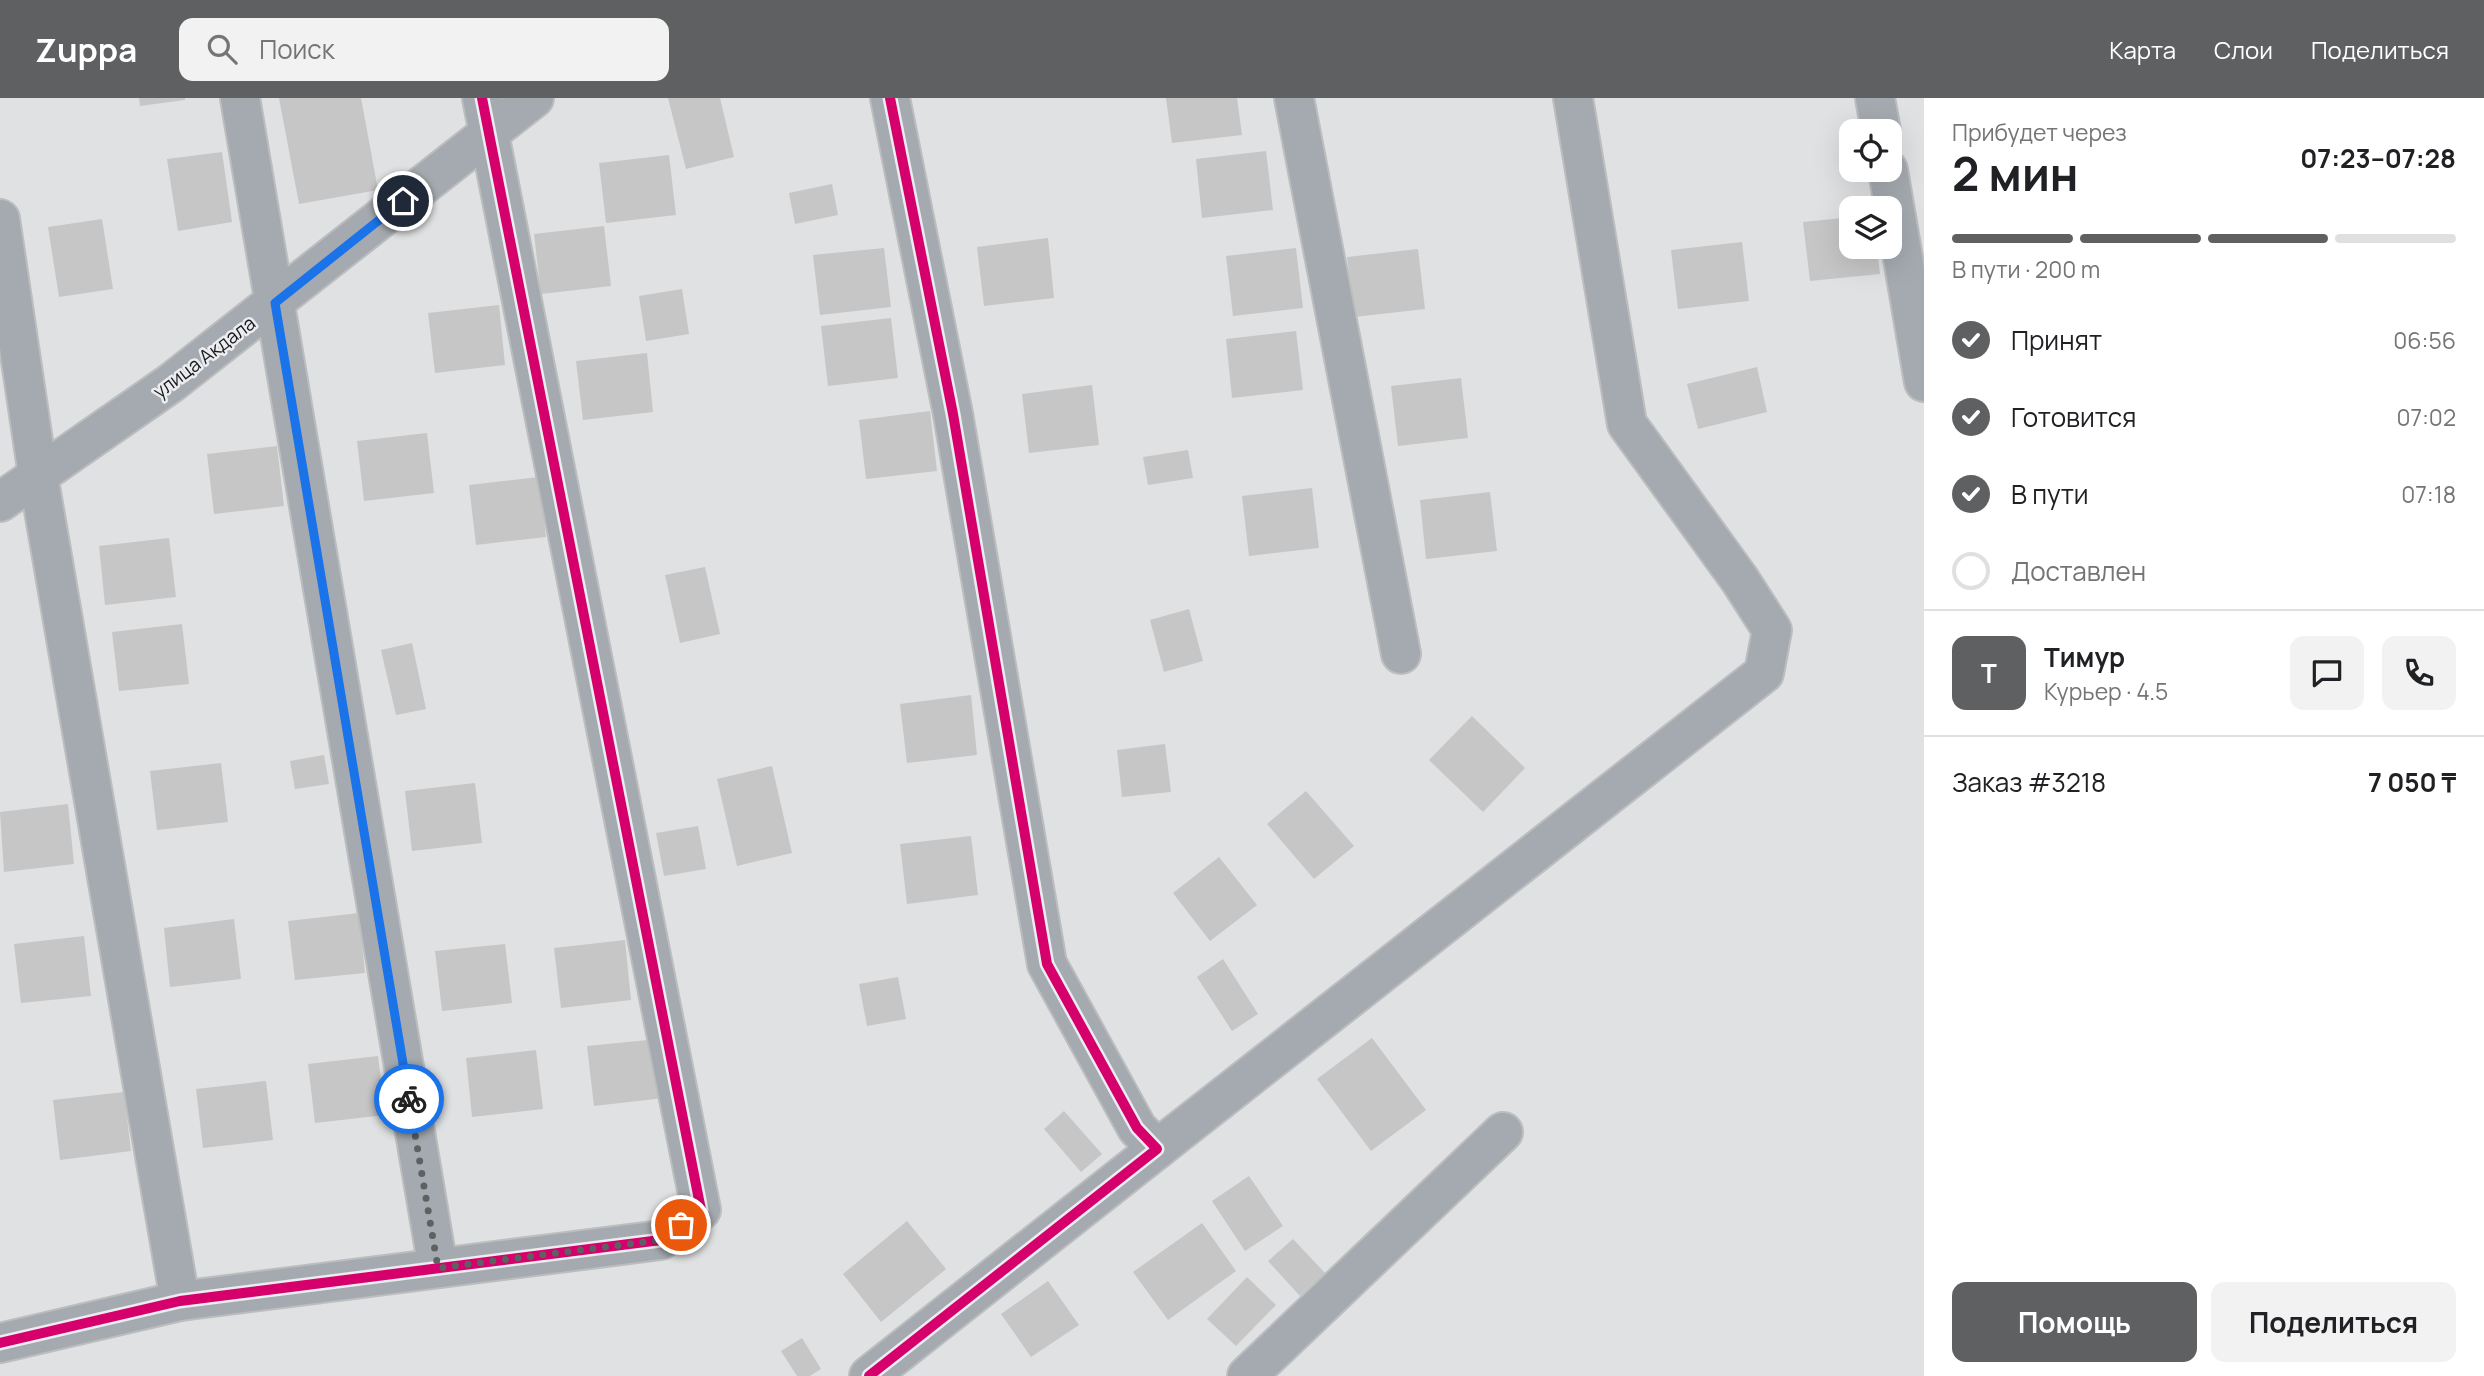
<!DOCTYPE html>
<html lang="ru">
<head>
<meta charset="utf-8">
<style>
	body { margin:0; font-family:Manrope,sans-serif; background:#f2f2f2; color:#202124; height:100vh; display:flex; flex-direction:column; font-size:26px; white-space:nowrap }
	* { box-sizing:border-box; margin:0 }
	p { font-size:23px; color:#757577 }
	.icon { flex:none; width:38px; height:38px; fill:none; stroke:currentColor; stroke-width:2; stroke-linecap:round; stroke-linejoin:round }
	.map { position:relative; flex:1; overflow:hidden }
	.sheet { display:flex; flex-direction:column; background:#fff; width:560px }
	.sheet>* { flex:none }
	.buttons { position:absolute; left:1839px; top:21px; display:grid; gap:14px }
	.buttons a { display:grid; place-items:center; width:63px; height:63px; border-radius:14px; background:#fff; box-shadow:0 7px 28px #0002; font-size:35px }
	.pin { position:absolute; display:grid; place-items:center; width:60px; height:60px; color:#fff; margin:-30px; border:4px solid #fff; border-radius:50%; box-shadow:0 2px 7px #0007 }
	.courier { position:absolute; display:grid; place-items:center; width:70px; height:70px; margin:-35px; border:5px solid #1a73e8; border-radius:50%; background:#fff; color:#222; box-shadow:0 2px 9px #0007 }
	.overview em { font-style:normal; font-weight:700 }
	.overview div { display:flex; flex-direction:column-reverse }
	.overview { display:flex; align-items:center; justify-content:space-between; height:119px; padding:0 28px }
	h1 { font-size:46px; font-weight:700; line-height:52px }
	.bar { display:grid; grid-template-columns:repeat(4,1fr); gap:10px 7px; align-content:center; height:84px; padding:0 28px }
	.bar i { height:9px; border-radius:5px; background:#e0e0e0 }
	.bar .active { background:#5f6061 }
	.bar p { grid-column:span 4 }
	.line { display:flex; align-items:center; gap:18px; padding:0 28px; border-top:2px solid #e0e0e0 }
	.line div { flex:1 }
	.round { display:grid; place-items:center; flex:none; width:74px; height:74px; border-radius:14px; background:#f2f2f2 }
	ol { padding:0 28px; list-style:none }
	li { display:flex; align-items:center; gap:21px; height:77px }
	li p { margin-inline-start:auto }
	li .icon { padding:7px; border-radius:50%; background:#5f6061; color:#fff; stroke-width:4 }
	li:last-child { color:#757577 }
	li i { width:38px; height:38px; border:4px solid #e0e0e0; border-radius:50% }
	.action { display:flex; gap:14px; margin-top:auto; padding:14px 28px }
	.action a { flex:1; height:80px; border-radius:14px; background:#5f6061; color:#fff; font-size:28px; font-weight:700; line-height:80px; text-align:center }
	.action a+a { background:#f2f2f2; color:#202124 }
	header { display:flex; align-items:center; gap:42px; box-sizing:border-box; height:98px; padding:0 35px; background:#5f6061; color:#fff }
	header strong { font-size:33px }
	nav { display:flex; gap:38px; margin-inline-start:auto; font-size:24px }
	.search { width:490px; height:63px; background:#f2f2f2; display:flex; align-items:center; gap:18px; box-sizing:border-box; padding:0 24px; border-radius:14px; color:#757577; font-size:26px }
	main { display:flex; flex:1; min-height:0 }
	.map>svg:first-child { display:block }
</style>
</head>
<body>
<header>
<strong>Zuppa</strong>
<div class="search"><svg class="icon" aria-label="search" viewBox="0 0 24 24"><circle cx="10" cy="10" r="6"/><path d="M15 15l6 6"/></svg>Поиск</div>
<nav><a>Карта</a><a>Слои</a><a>Поделиться</a></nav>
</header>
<main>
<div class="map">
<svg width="1924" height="1278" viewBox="0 0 1924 1278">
	<rect width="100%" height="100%" fill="#e0e1e2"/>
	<!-- building -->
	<g fill="#c6c6c7">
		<path d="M139,0H185V2L140,8Z"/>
		<path d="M279,0H361L378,92L299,106Z"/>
		<path d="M668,0H720L734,59L686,71Z"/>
		<path d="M1166,0H1237L1242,37L1172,45Z"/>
		<path d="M1266,53L1273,112L1202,120L1196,61Z"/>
		<path d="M222,54L232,124L178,133L167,61Z"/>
		<path d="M669,57L676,117L606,125L599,65Z"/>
		<path d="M832,86L838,117L795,126L789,95Z"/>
		<path d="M1852,119V149H1877L1880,176L1810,183L1803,124Z"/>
		<path d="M102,121L113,191L59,199L48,129Z"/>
		<path d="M604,128L611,188L541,196L534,136Z"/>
		<path d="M1048,140L1054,200L984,208L977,149Z"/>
		<path d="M1742,144L1749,203L1678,211L1671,152Z"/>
		<path d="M884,150L891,209L820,217L813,157Z"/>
		<path d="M1296,150L1303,210L1233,218L1226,158Z"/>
		<path d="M1418,151L1425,211L1354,219L1347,159Z"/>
		<path d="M682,191L689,236L646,243L639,198Z"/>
		<path d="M499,207L505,267L435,275L428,215Z"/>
		<path d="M891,220L898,280L828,288L821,228Z"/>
		<path d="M1296,233L1303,292L1232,300L1226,241Z"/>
		<path d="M647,255L653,314L583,322L576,263Z"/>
		<path d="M1757,269L1767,314L1698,331L1687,286Z"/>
		<path d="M1461,280L1468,340L1398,348L1391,288Z"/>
		<path d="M1092,287L1099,347L1029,355L1022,296Z"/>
		<path d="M930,313L937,373L866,381L859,322Z"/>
		<path d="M427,335L434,395L364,403L357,343Z"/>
		<path d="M277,348L284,408L214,416L207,356Z"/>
		<path d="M1188,352L1193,380L1148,387L1143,359Z"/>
		<path d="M539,379L546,439L476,447L469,387Z"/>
		<path d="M1312,390L1319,450L1249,458L1242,398Z"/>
		<path d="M1490,394L1497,453L1426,461L1420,402Z"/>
		<path d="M169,440L176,499L105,507L99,448Z"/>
		<path d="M705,469L720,536L680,545L665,477Z"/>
		<path d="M1189,511L1203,563L1164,574L1150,522Z"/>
		<path d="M182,526L189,586L119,593L112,534Z"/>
		<path d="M412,545L426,611L396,617L381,552Z"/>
		<path d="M971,597L977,657L907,665L900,606Z"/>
		<path d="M1472,618L1525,670L1483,714L1429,662Z"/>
		<path d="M1165,646L1171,694L1122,699L1117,652Z"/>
		<path d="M324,657L329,686L295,691L290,663Z"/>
		<path d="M221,665L228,724L157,732L150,673Z"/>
		<path d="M772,668L792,755L737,768L717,681Z"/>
		<path d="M475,685L482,745L412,753L405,693Z"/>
		<path d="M1306,693L1354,748L1314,781L1267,726Z"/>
		<path d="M68,706L74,766L4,774L0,714Z"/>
		<path d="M698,728L706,771L664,778L656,735Z"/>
		<path d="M971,738L978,797L907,806L900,746Z"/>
		<path d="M1219,759L1257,807L1210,843L1173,795Z"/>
		<path d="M359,815L365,875L295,882L288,823Z"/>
		<path d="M234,821L241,881L170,889L164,830Z"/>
		<path d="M84,838L91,898L21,905L14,846Z"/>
		<path d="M625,842L631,902L561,910L554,850Z"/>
		<path d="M505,846L512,905L442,913L435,853Z"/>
		<path d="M1223,861L1258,916L1232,933L1197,879Z"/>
		<path d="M898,879L906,921L867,928L859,886Z"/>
		<path d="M1372,940L1426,1012L1371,1053L1317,981Z"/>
		<path d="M658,941L664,1000L594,1008L587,948Z"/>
		<path d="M536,952L543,1011L472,1019L466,960Z"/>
		<path d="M378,958L385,1017L315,1025L308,966Z"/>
		<path d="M266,983L273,1042L203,1050L196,991Z"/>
		<path d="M124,994L131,1053L60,1062L53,1002Z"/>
		<path d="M1064,1013L1102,1056L1081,1074L1044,1031Z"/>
		<path d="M1249,1078L1283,1128L1245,1153L1212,1103Z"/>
		<path d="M907,1123L946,1171L881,1224L843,1176Z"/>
		<path d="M1202,1125L1236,1173L1168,1222L1133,1174Z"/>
		<path d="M1293,1141L1325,1175L1300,1198L1268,1163Z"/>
		<path d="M1247,1179L1276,1207L1236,1248L1207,1221Z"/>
		<path d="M1048,1183L1079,1227L1031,1259L1001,1216Z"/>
		<path d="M802,1240L821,1271L810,1278H797L781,1253Z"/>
	</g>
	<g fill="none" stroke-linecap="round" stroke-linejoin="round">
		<!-- minor casing -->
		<g stroke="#bcbdbe" stroke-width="42">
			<g id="minor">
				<path d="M240,0L438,1170"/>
				<path d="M1294,0L1401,556"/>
				<path d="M1875,0L1881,33"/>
				<path d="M1888,72L1924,284"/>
				<path d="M0,121L38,377L180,1203"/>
				<path d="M0,404L171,285L534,0"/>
				<path d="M1157,1051L1764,575L1772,532L1740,482L1627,326L1573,0"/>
				<path d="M0,1245L180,1203L661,1142L701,1112L482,0"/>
				<path d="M869,1278L1157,1051L1137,1030L1047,866L953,316L890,0"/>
				<path d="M1247,1278L1503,1034"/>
			</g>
		</g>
		<!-- minor -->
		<use href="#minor" stroke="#a5aab0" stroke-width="38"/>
		<!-- cycleway casing -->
		<g stroke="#ecedf0" stroke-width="15">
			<g id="cycleway">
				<path d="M0,1245L180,1203L661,1142L701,1112L482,0"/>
				<path d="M869,1278L1157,1051L1137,1030L1047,866L953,316L890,0"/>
			</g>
		</g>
		<!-- cycleway -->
		<use href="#cycleway" stroke="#d6006c" stroke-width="10"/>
	</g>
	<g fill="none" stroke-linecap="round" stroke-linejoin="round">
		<!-- done -->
		<path stroke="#5f6061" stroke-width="7" stroke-dasharray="0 12.6" d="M409,1001L438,1170L661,1142L681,1127"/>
		<!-- route -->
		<path stroke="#1a73e8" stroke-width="9" d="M403,103L275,205L409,1001"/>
	</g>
	<g text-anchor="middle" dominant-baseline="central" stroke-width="5" stroke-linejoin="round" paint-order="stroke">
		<!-- street labels -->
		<g font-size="19" fill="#191a1b" stroke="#ecedf0">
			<text transform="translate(204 259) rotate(-37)">улица Акдала</text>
		</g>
	</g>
</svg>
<div class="buttons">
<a><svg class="icon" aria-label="locate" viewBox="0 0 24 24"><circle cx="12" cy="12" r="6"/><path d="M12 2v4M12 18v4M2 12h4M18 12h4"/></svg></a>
<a><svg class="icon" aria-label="layers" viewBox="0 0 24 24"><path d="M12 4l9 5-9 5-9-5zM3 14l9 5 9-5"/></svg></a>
</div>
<div class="pin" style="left:681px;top:1127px;background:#ea580c"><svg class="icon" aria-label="bag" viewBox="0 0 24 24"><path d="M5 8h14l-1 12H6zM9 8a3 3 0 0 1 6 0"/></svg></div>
<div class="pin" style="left:403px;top:103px;background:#1f2937"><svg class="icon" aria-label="home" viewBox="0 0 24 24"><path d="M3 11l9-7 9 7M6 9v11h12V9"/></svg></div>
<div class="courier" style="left:409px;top:1001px"><svg class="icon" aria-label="bike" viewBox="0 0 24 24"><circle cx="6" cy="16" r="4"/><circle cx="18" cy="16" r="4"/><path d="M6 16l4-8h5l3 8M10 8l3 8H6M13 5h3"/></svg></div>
</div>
<section class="sheet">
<div class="overview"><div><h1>2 мин</h1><p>Прибудет через</p></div><em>07:23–07:28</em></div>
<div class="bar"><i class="active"></i><i class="active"></i><i class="active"></i><i></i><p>В пути · 200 m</p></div>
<ol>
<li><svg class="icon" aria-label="check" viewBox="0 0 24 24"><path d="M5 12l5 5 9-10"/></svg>Принят<p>06:56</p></li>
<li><svg class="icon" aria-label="check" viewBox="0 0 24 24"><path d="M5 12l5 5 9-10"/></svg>Готовится<p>07:02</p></li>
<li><svg class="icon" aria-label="check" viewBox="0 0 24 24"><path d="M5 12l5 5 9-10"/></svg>В пути<p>07:18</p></li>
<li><i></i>Доставлен</li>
</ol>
<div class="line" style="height:126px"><b class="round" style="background:#5f6061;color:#fff">Т</b><div><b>Тимур</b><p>Курьер · 4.5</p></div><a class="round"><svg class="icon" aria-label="chat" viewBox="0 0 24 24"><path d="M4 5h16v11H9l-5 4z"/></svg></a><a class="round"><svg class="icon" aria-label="phone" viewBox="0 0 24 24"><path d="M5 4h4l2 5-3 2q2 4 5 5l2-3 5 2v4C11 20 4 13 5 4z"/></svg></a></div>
<div class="line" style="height:91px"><div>Заказ #3218</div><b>7 050 ₸</b></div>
<div class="action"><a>Помощь</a><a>Поделиться</a></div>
</section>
</main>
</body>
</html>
